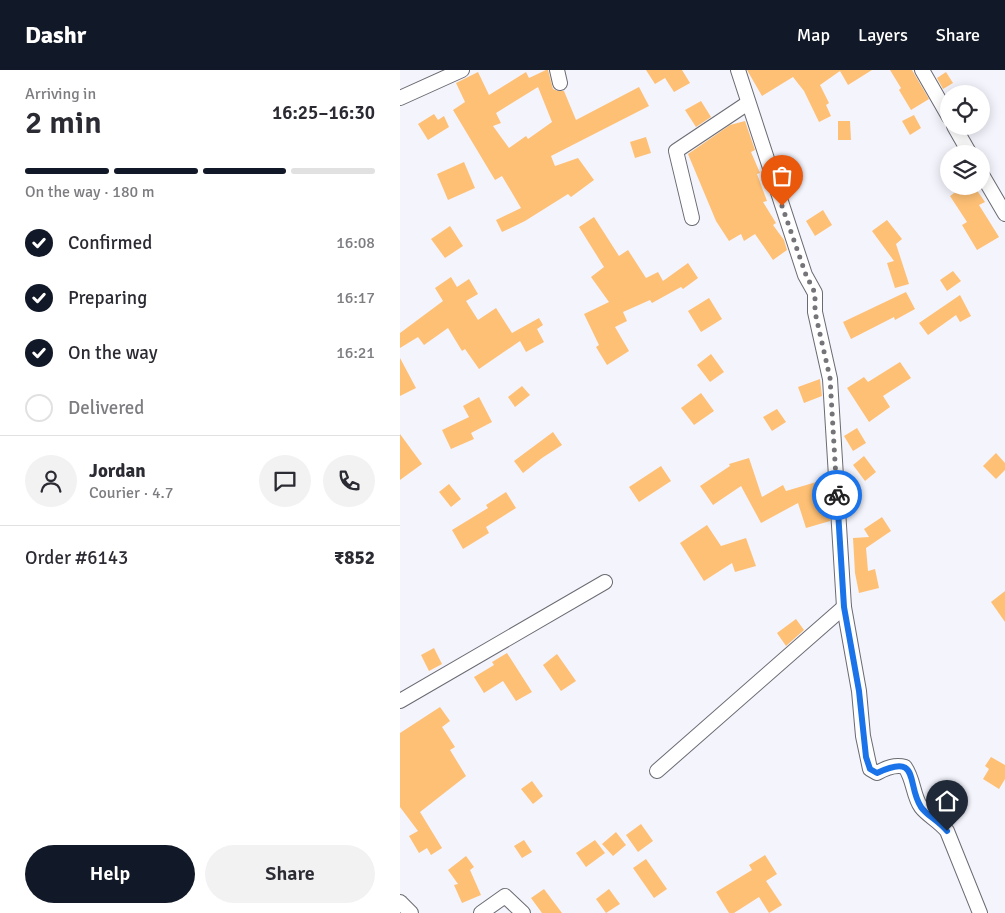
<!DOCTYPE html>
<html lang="en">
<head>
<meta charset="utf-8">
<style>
	body { margin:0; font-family:Signika,sans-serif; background:#f2f2f3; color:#2b2b33; height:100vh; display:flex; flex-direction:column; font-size:19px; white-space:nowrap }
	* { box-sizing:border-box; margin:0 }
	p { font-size:16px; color:#7c7c81 }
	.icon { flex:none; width:28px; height:28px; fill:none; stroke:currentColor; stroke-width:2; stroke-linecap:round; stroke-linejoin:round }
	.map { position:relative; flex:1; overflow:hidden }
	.panel { display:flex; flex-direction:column; background:#fff; width:400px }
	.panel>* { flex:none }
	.tools { position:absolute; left:540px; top:15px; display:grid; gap:10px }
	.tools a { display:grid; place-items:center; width:50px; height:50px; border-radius:50%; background:#fff; box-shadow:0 2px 12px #0003; font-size:25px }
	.pin { position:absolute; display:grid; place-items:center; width:42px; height:42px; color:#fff; margin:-51px -21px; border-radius:50% 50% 50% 0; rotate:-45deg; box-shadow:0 0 5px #0007 }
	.pin .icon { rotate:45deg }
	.courier { position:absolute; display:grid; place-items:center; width:50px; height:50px; margin:-25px; border:4px solid #1a73e8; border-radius:50%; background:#fff; color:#222; box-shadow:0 1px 6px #0007 }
	.summary em { font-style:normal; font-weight:600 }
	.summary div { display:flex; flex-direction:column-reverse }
	.summary { display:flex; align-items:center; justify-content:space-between; height:85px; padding:0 25px }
	h1 { font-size:32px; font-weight:600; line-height:38px }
	.bar { display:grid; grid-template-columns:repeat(4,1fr); gap:8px 5px; align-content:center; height:60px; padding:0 25px }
	.bar i { height:6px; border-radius:4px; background:#e1e1e2 }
	.bar .current { background:#111827 }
	.bar p { grid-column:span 4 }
	.line { display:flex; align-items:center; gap:12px; padding:0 25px; border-top:1px solid #e1e1e2 }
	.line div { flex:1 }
	.round { display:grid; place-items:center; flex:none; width:52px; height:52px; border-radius:26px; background:#f2f2f3 }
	ol { padding:0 25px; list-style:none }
	li { display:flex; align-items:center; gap:15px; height:55px }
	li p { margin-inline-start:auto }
	li .icon { padding:5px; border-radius:50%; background:#111827; color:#fff; stroke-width:4 }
	li:last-child { color:#7c7c81 }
	li i { width:28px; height:28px; border:2px solid #e1e1e2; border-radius:50% }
	.button { display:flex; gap:10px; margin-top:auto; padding:10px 25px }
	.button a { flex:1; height:58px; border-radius:30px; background:#111827; color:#fff; font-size:20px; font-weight:600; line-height:58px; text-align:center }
	.button a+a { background:#f2f2f3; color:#2b2b33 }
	header { display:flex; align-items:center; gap:30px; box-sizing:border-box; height:70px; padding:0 25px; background:#111827; color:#fff }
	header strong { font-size:24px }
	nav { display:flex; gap:28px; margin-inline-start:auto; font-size:18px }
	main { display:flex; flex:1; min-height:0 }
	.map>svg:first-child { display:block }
</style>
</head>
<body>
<header>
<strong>Dashr</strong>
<nav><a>Map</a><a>Layers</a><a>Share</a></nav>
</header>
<main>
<section class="panel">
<div class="summary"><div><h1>2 min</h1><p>Arriving in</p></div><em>16:25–16:30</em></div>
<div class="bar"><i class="current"></i><i class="current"></i><i class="current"></i><i></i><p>On the way · 180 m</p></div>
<ol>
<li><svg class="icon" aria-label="check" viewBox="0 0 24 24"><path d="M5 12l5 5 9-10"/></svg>Confirmed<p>16:08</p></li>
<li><svg class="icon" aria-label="check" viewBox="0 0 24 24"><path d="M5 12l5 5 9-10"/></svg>Preparing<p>16:17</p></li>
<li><svg class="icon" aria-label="check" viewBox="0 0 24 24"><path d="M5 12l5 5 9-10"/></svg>On the way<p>16:21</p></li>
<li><i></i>Delivered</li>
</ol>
<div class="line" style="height:90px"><a class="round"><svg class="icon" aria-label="person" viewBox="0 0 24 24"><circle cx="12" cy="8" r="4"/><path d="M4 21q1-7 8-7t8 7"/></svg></a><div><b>Jordan</b><p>Courier · 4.7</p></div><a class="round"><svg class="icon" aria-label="chat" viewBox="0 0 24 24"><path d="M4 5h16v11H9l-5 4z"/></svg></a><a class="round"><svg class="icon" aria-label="phone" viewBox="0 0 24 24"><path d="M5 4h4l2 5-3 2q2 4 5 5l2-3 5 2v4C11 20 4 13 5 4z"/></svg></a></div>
<div class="line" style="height:65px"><div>Order #6143</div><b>₹852</b></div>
<div class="button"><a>Help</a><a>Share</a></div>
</section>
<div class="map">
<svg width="605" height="843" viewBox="0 0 605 843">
	<rect width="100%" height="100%" fill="#f4f4fd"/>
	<!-- building -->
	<g fill="#fec075" fill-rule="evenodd">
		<path d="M146,0H148L153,19L158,21H164L176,50L239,17L249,36L151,86L155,96L178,88L194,110L171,127L168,124L125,151L102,162L96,150L121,138L102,106L95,110L53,40L65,32L56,13L78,2L89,25L126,2L129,8ZM138,17L152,52L128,69L126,66L109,78L93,56L101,53L96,43Z"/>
		<path d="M246,0H282L290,13L274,22L265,8L255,14Z"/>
		<path d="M347,0H472L448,15L440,1L420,15L429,33L426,35L431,46L419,52L404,21L393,7L362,26Z"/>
		<path d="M490,0H512L529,29L511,40L499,20L501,18Z"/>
		<path d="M546,2L553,13L543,19L537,8Z"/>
		<path d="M301,31L311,47L296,57L285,40Z"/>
		<path d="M34,44L38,50L44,46L49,57L28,70L18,54Z"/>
		<path d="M514,45L521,58L510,65L502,51Z"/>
		<path d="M345,51L355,80L351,82L360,103L357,104L367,131L363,132L376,153L373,155L384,170L387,180L373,190L355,164L344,171L341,164L329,171L316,151L288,84L330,55Z"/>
		<path d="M438,51H450L451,70H438Z"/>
		<path d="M246,67L251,83L235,88L230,72Z"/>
		<path d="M64,92L75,118L48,130L37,104Z"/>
		<path d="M564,116H574L585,132L579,135L599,167L577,180L562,155L567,152L550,126Z"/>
		<path d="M423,140L432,155L415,166L406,151Z"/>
		<path d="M194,147L219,186L228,180L246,208L258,202L263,211L288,193L298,208L283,219L281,217L252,233L250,230L223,242L227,251L215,257L229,281L207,295L196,277L199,275L184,244L209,232L191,207L204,197L179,157Z"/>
		<path d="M487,150L502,169L496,174L509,214L495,218L487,193L494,191L472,161Z"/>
		<path d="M50,156L63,176L45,188L31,169Z"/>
		<path d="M553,201L561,211L547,221L540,210Z"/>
		<path d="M51,207L57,217L69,209L78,224L66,231L78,250L96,238L112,263L139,248L143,255L137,259L144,272L126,282L120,271L79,299L65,279L62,281L48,258L24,275L18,267L0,278V263L43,231L35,218Z"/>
		<path d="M506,222L515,239L495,250L494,247L451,269L443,252Z"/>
		<path d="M560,225L571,246L560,252L556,245L528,265L519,253Z"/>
		<path d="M309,228L322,249L301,262L288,241Z"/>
		<path d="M311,284L324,302L310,312L297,295Z"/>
		<path d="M0,288L16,318L0,326Z"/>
		<path d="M500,292L511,308L483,326L490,337L469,352L447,318L464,307L468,312Z"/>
		<path d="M420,309L422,326L404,333L398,317Z"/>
		<path d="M122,316L130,325L115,337L108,327Z"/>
		<path d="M301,323L314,341L294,355L281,338Z"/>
		<path d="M79,327L92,352L71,363L74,369L51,379L42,360L69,347L63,336Z"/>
		<path d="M377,339L386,352L372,361L363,347Z"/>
		<path d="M457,358L466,373L453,381L444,366Z"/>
		<path d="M153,362L162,375L142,388L123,403L114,391Z"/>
		<path d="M0,364L22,394L0,410Z"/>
		<path d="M596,383L605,393V400L596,409L583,396Z"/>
		<path d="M464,386L476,402L465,411L453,395Z"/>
		<path d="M349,388L362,427L383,415L386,421L423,410L429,432L430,451L406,458L398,433L361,453L341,416L313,435L300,416L330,396L329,394Z"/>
		<path d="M261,396L271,411L239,432L229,417Z"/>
		<path d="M49,414L61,429L51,437L39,422Z"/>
		<path d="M106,422L116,438L86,457L89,463L63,479L52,460L88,438L86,435Z"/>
		<path d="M482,447L491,461L466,478L468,501L475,499L479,518L459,523L455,503L453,468L469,467L464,459Z"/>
		<path d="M307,455L321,476L346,468L356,496L335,502L332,493L304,511L280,473Z"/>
		<path d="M605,521V552L591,532Z"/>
		<path d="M396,549L404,560L386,576L377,563Z"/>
		<path d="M34,578L42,594L29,601L21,585Z"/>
		<path d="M107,583L132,622L116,631L103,611L84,623L74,607L94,595L92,592Z"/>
		<path d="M157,584L176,611L161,621L143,595Z"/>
		<path d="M40,637L50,651L42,657L55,677L50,680L66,706L20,742L42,778L31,785L27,778L19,783L9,766L18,761L0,737V663Z"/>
		<path d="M591,687L605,695V709L599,719L583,709L589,699L585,696Z"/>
		<path d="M132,711L143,726L133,734L121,719Z"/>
		<path d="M241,754L253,771L238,782L226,765Z"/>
		<path d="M216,762L226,775L213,786L202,774Z"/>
		<path d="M124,770L132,782L122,788L114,776Z"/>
		<path d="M195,770L205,783L186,797L176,783Z"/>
		<path d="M365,785L377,804L366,811L382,835L369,843L359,827L334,843H329L316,822L352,800L349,795Z"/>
		<path d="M66,786L74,797L70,800L81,825L62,833L54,815L58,814L48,800Z"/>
		<path d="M246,789L267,819L254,828L233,798Z"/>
		<path d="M144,819L162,843H142L131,828Z"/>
		<path d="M209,819L220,834L206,843L196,829Z"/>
	</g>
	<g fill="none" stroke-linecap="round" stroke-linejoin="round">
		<!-- street casing -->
		<g stroke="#6a6a72" stroke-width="16">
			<g id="street">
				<path d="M157,0L160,13"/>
				<path d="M338,0L405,205L415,223V242L430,309L444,537L459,621L463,666L470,699L477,703C486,698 495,694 505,697C514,710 513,726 521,737C528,746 539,751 547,761L580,843"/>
				<path d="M522,0L549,47"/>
				<path d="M0,28L62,0"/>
				<path d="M554,56L570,84"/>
				<path d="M581,103L605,144"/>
				<path d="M292,148L276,81L348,33"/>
				<path d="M0,631L205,512"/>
				<path d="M257,701L444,537"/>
				<path d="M0,832L11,843"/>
				<path d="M81,843L105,826L123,843"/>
			</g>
		</g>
		<!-- street -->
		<use href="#street" stroke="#fff" stroke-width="14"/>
	</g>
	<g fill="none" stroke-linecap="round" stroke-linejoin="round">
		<!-- done -->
		<path stroke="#747479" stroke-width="5" stroke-dasharray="0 9" d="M382,136L406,205L415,223V242L430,308L437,425"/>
		<!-- route -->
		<path stroke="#1a73e8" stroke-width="6" d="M437,425L444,537L459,621L466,687L470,699L477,703C521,682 506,714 521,737C526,745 539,751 547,761"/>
	</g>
</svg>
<div class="tools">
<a><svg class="icon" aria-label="locate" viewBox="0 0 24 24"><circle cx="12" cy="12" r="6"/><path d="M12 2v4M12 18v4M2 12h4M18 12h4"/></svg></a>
<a><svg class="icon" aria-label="layers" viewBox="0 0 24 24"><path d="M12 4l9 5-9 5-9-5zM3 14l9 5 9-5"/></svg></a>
</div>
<div class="pin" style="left:382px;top:136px;background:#ea580c"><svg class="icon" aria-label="bag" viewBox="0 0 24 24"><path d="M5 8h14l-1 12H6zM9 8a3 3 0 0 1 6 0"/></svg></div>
<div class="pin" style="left:547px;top:761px;background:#1f2937"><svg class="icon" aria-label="home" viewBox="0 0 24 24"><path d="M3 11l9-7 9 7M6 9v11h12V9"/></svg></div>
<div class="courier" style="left:437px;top:425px"><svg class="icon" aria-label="bike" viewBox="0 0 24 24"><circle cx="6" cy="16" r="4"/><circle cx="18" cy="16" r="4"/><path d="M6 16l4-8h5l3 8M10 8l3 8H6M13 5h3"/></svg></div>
</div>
</main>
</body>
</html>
